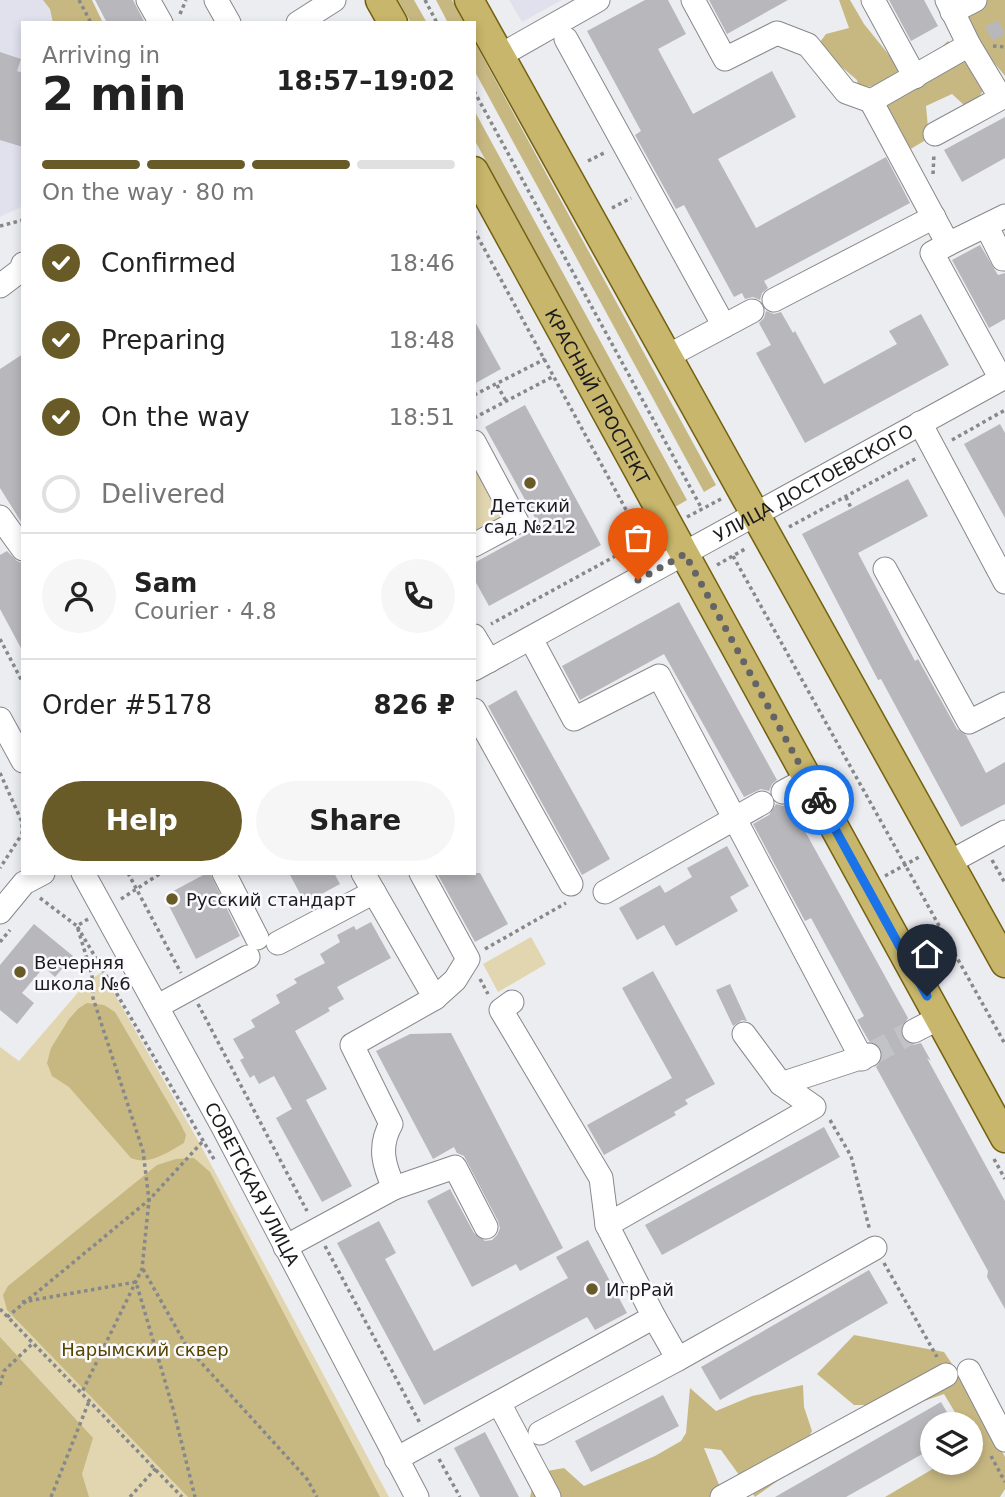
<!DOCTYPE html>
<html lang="en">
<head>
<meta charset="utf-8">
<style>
	body { margin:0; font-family:"DejaVu Sans",sans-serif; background:#f6f6f6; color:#222; height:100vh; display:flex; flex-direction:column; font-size:26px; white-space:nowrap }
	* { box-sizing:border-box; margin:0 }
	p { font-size:23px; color:#767676 }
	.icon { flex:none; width:38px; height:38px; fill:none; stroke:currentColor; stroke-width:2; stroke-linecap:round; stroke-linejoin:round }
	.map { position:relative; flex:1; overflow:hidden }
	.sheet { position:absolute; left:21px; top:21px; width:455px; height:854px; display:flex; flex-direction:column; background:#fff; border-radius:0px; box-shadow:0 4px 10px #0003 }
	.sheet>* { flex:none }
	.fabs { position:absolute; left:920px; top:1412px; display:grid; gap:14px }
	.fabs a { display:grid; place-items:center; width:63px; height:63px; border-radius:50%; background:#fff; box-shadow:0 4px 10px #0003; font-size:35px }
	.pin { position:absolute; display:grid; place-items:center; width:60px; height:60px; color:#fff; margin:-72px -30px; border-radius:50% 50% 50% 0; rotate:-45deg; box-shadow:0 0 7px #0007 }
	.pin .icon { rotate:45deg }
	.courier { position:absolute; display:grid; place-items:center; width:70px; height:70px; margin:-35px; border:5px solid #1a73e8; border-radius:50%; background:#fff; color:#222; box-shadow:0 2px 9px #0007 }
	.headline em { font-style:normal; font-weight:600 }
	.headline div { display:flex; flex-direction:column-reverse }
	.headline { display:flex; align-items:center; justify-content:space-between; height:119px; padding:0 21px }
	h1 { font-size:46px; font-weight:600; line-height:52px }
	.bar { display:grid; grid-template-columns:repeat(4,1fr); gap:10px 7px; align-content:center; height:84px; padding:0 21px }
	.bar i { height:9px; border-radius:5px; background:#e0e0e0 }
	.bar .active { background:#695b28 }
	.bar p { grid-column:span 4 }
	.line { display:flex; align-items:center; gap:18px; padding:0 21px; border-top:2px solid #e0e0e0 }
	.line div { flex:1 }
	.round { display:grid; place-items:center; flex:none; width:74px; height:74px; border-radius:37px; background:#f6f6f6 }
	ol { padding:0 21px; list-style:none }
	li { display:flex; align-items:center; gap:21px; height:77px }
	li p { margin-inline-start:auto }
	li .icon { padding:7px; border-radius:50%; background:#695b28; color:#fff; stroke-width:4 }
	li:last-child { color:#767676 }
	li i { width:38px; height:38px; border:4px solid #e0e0e0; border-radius:50% }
	.cta { display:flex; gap:14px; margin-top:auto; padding:14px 21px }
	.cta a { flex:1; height:80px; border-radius:42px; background:#695b28; color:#fff; font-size:28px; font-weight:600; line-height:80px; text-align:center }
	.cta a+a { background:#f6f6f6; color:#222 }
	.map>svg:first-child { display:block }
</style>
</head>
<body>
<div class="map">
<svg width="1005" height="1497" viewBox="0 0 1005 1497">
	<rect width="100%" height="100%" fill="#ecedf1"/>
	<!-- built -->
	<g fill="#e0e1ed">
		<path d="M0,0H66L79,23H23V206L0,217Z"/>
		<path d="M509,0H562L522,22Z"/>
	</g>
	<!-- green -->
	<g fill="#e1d6af">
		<path d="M474,464L502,516L474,531Z"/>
		<path d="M531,937L546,964L498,992L483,964Z"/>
		<path d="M102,972L200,1144L389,1497H0V1047L19,1061L87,982Z"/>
	</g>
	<!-- forest -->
	<g fill="#c7b882">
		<path d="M43,0H92L103,23H53L50,9Z"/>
		<path d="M398,0H414L427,23H411Z"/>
		<path d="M436,0H452L464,23H448Z"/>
		<path d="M839,0H850L864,24L889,55L927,60L948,41L968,62L983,91L977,99L965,106L952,94L926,106L929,138L909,150L878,87L858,86L857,80L817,46L826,34L849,28Z"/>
		<path d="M948,0H1005V76L972,36Z"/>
		<path d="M474,41L716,485L704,492L474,70Z"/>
		<path d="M474,110L687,500L675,507L474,139Z"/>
		<path d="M87,1003L104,1005L115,1012L180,1123L186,1135L184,1143C168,1152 149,1166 131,1158L69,1087L52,1076L47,1063L51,1048L69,1019L79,1008Z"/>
		<path d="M194,1158L210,1172L380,1497H188L7,1310L3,1295L8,1286L157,1165L176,1159Z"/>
		<path d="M854,1335L944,1352L968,1388L1005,1457V1489L1000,1497H885L943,1463H971V1424H962L944,1394L924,1401L880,1397L874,1405H854L817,1374Z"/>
		<path d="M0,1337L93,1438L82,1474L89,1497H0Z"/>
		<path d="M803,1385L804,1407L812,1431L790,1472L755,1497L721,1450L704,1448L724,1497H530L536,1473L564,1468L584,1486L655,1456L681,1441L686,1433L690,1388L716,1411L752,1396Z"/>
	</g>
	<!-- building -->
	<g fill="#b8b8bc">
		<path d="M95,0H133L145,23H107Z"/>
		<path d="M645,0H668L686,34L658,49L693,114L772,71L796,117L718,159L756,228L886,157L910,203L764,281L768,288L762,293L760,300L753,297L745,299L742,293L734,297L684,205L676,209L635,135L641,131L587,31Z"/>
		<path d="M709,0H788L727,34Z"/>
		<path d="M889,0H924L938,26L911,41Z"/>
		<path d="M998,20L1005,34L993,41L985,27Z"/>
		<path d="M0,52L21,59L17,71L23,73V147L0,140Z"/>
		<path d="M1005,117V158L962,182L944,150Z"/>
		<path d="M980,245L998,275L1005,273V319L989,328L952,260Z"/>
		<path d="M766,311L774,314L781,312L793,333L795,331L824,384L897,344L889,331L921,314L949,365L805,443L756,353L771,345L759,323L764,318Z"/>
		<path d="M474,320L501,369L474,384Z"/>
		<path d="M23,354V525L0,488V369Z"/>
		<path d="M525,405L601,545L489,606L474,579V563L540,527L485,427Z"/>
		<path d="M1000,424L1005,433V518L964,444Z"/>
		<path d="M908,479L928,516L858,553L915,661L918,659L957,729L966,735L986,773L1005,762V804L961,827L881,679L878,680L802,534Z"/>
		<path d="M7,551L17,561L23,563V652L0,609V555Z"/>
		<path d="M679,602L777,780L772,784L769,791L761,789L744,797L664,654L580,700L562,666Z"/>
		<path d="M516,690L610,859L582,875L488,706Z"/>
		<path d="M776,804L783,806L790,804L908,1018L900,1030L902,1038L913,1045L921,1043L931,1061L927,1058L1005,1201V1309L987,1277L988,1271L876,1067L882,1059V1051L878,1044L869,1041L857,1020L864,1016L811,918L805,921L753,824L769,815Z"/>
		<path d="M727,846L749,886L730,897L738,911L676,946L664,925L637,940L619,908L660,885L665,893L692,877L687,868Z"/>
		<path d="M207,873H210L240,936L196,959L164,896Z"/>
		<path d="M289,873H334L340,884L305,903Z"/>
		<path d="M437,873H480L508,924L475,942Z"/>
		<path d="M371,922L391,958L337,987L344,999L328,1008L330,1011L295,1031L327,1089L306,1100L352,1186L322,1202L276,1118L292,1109L274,1076L259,1084L254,1075L250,1078L240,1060L244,1058L233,1039L255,1027L251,1020L280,1003L276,995L297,983L294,979L325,963L320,954L340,942L337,935L354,926L356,930Z"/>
		<path d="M34,924L73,956L55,977L44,967L22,993L34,1003L17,1024L0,1010V965Z"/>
		<path d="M653,971L715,1084L685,1100L688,1104L674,1112L676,1115L604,1155L587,1125L672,1078L622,988Z"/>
		<path d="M730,984L747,1021L742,1020L733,1026L716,990Z"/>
		<path d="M451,1033L563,1248L520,1271L516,1264L472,1287L427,1201L450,1189L474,1233L485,1241L492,1240L497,1235L500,1228L498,1221L464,1156L457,1153L454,1147L433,1159L376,1051L410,1034Z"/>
		<path d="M824,1127L840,1157L662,1255L645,1225Z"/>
		<path d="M379,1221L396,1253L385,1259L434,1351L568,1278L556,1257L588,1240L627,1313L595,1330L587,1317L424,1405L337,1243Z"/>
		<path d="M869,1270L888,1303L720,1400L701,1367Z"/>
		<path d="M663,1395L679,1426L591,1472L575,1441Z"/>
		<path d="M941,1402L954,1424H933V1448L846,1497H775Z"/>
		<path d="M485,1432L519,1497H480L454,1448Z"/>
	</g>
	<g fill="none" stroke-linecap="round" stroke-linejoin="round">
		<!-- minor-tunnel -->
		<path stroke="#c2c3c6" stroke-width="23" stroke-dasharray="23 11" stroke-linecap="butt" d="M869,1055L914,1031"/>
		<!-- minor casing -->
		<g stroke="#88888c" stroke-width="25">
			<g id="minor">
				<path d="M148,0L161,23"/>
				<path d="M216,0L229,23"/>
				<path d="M693,0L725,59L777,33L808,45L846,92L871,101"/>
				<path d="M873,0L915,77"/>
				<path d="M947,0L969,45L871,101L948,244L932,253L1001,379"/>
				<path d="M952,12L975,0"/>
				<path d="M298,23L334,0"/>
				<path d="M566,39L724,326"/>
				<path d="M501,55L598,0"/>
				<path d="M935,134L1001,98L969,45"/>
				<path d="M987,227L1003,259H1005"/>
				<path d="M948,244L1005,216"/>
				<path d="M0,286L21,270L23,264"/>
				<path d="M774,300L934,217"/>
				<path d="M666,357L752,311"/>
				<path d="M920,423L1005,582"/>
				<path d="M474,442L517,522L474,545"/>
				<path d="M0,517L23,549"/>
				<path d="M885,569L969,722L1005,704"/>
				<path d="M474,636L489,661"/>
				<path d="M531,639L574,719L659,676L862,1059"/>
				<path id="s1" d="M474,669L1005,377"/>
				<path d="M474,710L571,884"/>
				<path d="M0,719L23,761"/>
				<path d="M783,792L807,779"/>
				<path d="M950,862L1005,832"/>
				<path id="s2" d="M83,873L223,1127L417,1497"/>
				<path d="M224,873L257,938"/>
				<path d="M363,873L435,998"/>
				<path d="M605,892L762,803"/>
				<path d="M0,912L24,883L43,873"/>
				<path d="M278,943L374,892"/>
				<path d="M512,1002L501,1010L601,1178L607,1225"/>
				<path d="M158,1006L248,957"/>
				<path d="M914,1031L939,1018"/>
				<path d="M744,1034L781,1084L869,1055"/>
				<path d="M394,1188L455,1167L486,1227"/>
				<path d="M285,1247L394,1188C384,1166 378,1147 391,1124L352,1045L435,998L455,980L468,959L421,873"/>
				<path d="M654,1317L678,1359L875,1248"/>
				<path d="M969,1371L1005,1440"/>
				<path d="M499,1403L549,1497"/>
				<path d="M540,1433L678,1359"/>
				<path d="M396,1459L654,1317L607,1225L814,1107L781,1084"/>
				<path d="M722,1497L946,1375"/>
			</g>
		</g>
		<!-- major casing -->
		<g stroke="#736110" stroke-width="31">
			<g id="major">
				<path d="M380,0L393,23"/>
				<path d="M469,0L1005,963"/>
				<path id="s3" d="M474,171L1005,1138"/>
			</g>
		</g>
		<!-- path -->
		<g stroke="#87888a" stroke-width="3.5" stroke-dasharray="3.5 3.5" stroke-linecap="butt">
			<path d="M79,0L91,23"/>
			<path d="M425,0L437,23"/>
			<path d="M180,14L186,0"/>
			<path d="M993,46L1005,47"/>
			<path d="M474,91L702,509"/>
			<path d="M588,161L606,152"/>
			<path d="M933,174L934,154"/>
			<path d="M612,208L631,198"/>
			<path d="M0,226L23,220"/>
			<path d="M474,230L643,541L491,624"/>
			<path d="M497,385L506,401"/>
			<path d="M474,395L545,359"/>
			<path d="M474,418L554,376"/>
			<path d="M952,440L1005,410"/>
			<path d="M846,497L851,508"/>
			<path d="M687,517L721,499"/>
			<path d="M789,527L917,458"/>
			<path d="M733,556L1005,1044"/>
			<path d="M717,565L745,549"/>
			<path d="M0,639L23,683"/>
			<path d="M0,773L22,822V834L0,868"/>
			<path d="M992,860L1005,883"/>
			<path d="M128,873L181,973"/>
			<path d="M885,876L921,856"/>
			<path d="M40,898L77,926L92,975L93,998L143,1151L149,1200L142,1269L82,1392"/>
			<path d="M121,899L161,873"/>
			<path d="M88,919L77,926L215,1161"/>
			<path d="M0,942L10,930"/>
			<path d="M485,949L566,903"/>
			<path d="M480,979L488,994"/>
			<path d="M198,1004L307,1211"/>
			<path d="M830,1120L851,1156L870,1231"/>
			<path d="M994,1159L1005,1179"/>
			<path d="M325,1246L421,1425"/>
			<path d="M884,1263L937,1357"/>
			<path d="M143,1269L187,1347L307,1479L317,1497"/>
			<path d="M22,1302L136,1282L174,1412L195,1497"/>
			<path d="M0,1309L182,1497"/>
			<path d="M7,1317L149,1200L204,1140"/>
			<path d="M0,1385L4,1371L33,1343"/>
			<path d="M991,1456L1005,1482"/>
			<path d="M439,1459L460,1497"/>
			<path d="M51,1497L90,1399"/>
			<path d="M130,1497L156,1468"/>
		</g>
		<!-- minor -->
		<use href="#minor" stroke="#fff" stroke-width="23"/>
		<!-- major -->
		<use href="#major" stroke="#c7b66b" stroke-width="28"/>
	</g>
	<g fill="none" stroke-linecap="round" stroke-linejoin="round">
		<!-- done -->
		<path stroke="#646467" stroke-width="7" stroke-dasharray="0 12.6" d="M638,580L685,554L819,800"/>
		<!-- route -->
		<path stroke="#1a73e8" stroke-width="9" d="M819,800L927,996"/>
	</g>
	<!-- markers -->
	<g fill="#695b28" stroke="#fafafe" stroke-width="2.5">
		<circle cx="530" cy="483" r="7"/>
		<circle cx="172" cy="899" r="7"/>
		<circle cx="20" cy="972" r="7"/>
		<circle cx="592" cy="1289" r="7"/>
	</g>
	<g text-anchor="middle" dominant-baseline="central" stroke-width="5" stroke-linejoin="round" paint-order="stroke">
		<!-- street labels -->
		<g font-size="18" fill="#1b1b1c" stroke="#fafafe">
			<text stroke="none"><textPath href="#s3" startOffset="257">КРАСНЫЙ ПРОСПЕКТ</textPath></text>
			<text stroke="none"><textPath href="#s1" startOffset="387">УЛИЦА ДОСТОЕВСКОГО</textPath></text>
			<text stroke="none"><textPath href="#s2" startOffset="354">СОВЕТСКАЯ УЛИЦА</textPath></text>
		</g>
		<!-- poi labels -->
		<g font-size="18" fill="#1b1b1c" stroke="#fafafe" text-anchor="start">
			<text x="530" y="505" text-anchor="middle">Детский<tspan x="530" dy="21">сад №212</tspan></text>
			<text x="186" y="899">Русский стандарт</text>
			<text x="34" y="962">Вечерняя<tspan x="34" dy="21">школа №6</tspan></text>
			<text x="606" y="1289">ИгрРай</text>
		</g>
		<!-- park labels -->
		<g font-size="18" fill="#554500" stroke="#fafafe">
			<text x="145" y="1349">Нарымский сквер</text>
		</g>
	</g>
</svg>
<div class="fabs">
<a><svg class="icon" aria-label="layers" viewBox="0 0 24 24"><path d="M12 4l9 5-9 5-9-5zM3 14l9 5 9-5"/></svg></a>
</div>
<div class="pin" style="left:638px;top:580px;background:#ea580c"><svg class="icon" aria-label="bag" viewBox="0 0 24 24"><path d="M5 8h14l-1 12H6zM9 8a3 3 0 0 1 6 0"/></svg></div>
<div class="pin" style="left:927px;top:996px;background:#1f2937"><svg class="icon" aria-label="home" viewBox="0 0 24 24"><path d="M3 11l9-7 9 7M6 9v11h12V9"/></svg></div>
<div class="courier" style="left:819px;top:800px"><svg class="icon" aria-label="bike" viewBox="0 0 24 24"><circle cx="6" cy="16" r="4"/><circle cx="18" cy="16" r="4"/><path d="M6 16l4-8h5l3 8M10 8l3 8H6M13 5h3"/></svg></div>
<section class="sheet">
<div class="headline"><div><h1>2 min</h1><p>Arriving in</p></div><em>18:57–19:02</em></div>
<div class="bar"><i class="active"></i><i class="active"></i><i class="active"></i><i></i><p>On the way · 80 m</p></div>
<ol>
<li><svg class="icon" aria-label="check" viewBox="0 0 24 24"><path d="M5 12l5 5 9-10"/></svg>Confirmed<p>18:46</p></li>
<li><svg class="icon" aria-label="check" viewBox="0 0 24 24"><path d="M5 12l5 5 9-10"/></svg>Preparing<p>18:48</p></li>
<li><svg class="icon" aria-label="check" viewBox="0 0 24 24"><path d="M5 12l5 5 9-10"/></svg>On the way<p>18:51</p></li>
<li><i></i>Delivered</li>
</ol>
<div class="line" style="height:126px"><a class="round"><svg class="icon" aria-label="person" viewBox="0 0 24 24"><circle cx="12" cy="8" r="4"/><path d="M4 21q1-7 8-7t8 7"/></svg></a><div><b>Sam</b><p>Courier · 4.8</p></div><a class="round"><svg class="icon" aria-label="phone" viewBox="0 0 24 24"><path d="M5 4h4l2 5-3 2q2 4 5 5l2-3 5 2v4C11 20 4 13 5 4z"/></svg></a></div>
<div class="line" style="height:91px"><div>Order #5178</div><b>826 ₽</b></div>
<div class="cta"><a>Help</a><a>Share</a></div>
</section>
</div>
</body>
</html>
